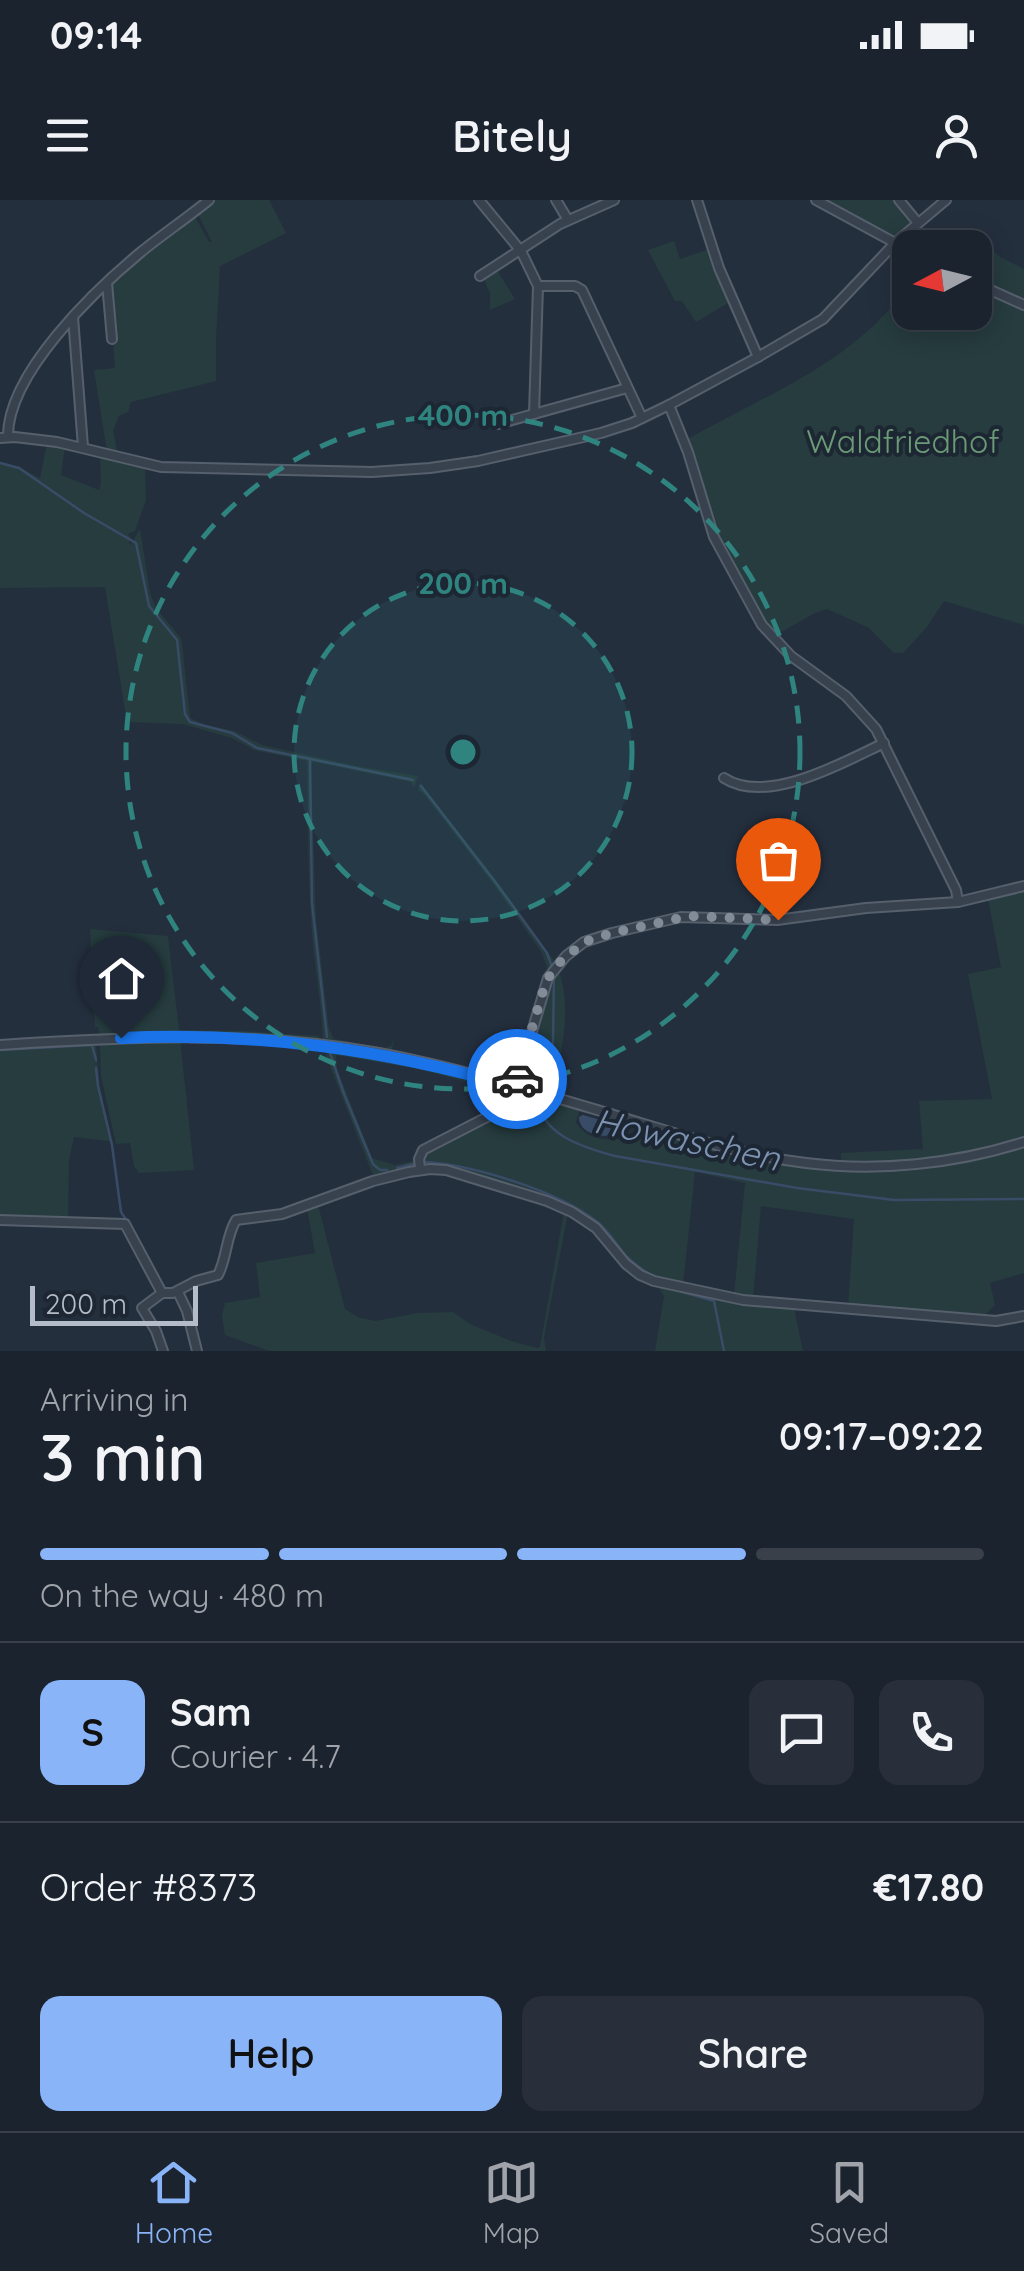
<!DOCTYPE html>
<html lang="en">
<head>
<meta charset="utf-8">
<style>
	body { margin:0; font-family:Quicksand,sans-serif; background:#282f3a; color:#f1f3f6; height:100vh; display:flex; flex-direction:column; font-size:38px; white-space:nowrap }
	* { box-sizing:border-box; margin:0 }
	p { font-size:32px; color:#a0a4aa }
	.icon { flex:none; width:55px; height:55px; fill:none; stroke:currentColor; stroke-width:2; stroke-linecap:round; stroke-linejoin:round }
	.map { position:relative; height:1151px; overflow:hidden }
	.drawer { display:flex; flex-direction:column; background:#1b232e; flex:1 }
	.drawer>* { flex:none }
	.needle { width:65px; rotate:263deg }
	.fabs { position:absolute; left:892px; top:30px; display:grid; gap:20px }
	.fabs a { display:grid; place-items:center; width:100px; height:100px; border-radius:20px; background:#1b232e; box-shadow:0 5px 25px #0003,0 0 0 2px #39404a; font-size:50px }
	.scale { position:absolute; left:30px; bottom:25px; width:168px; box-sizing:border-box; padding-left:10px; border:5px solid #b4bcc9; border-top:0; font-size:28px; line-height:35px; white-space:nowrap; color:#b4bcc9; -webkit-text-stroke:8px #1d2633; paint-order:stroke }
	.pin { position:absolute; display:grid; place-items:center; width:85px; height:85px; color:#fff; margin:-102px -42px; border-radius:50% 50% 50% 0; rotate:-45deg; box-shadow:0 0 10px #0007 }
	.pin .icon { rotate:45deg }
	.courier { position:absolute; display:grid; place-items:center; width:100px; height:100px; margin:-50px; border:8px solid #1a73e8; border-radius:50%; background:#fff; color:#222; box-shadow:0 2px 12px #0007 }
	.headline em { font-style:normal; font-weight:600 }
	.headline div { display:flex; flex-direction:column-reverse }
	.headline { display:flex; align-items:center; justify-content:space-between; height:170px; padding:0 40px }
	h1 { font-size:65px; font-weight:600; line-height:75px }
	.bar { display:grid; grid-template-columns:repeat(4,1fr); gap:15px 10px; align-content:center; height:120px; padding:0 40px }
	.bar i { height:12px; border-radius:8px; background:#39404a }
	.bar .current { background:#8ab4f8 }
	.bar p { grid-column:span 4 }
	.line { display:flex; align-items:center; gap:25px; padding:0 40px; border-top:2px solid #39404a }
	.line div { flex:1 }
	.round { display:grid; place-items:center; flex:none; width:105px; height:105px; border-radius:20px; background:#282f3a }
	.button { display:flex; gap:20px; margin-top:auto; padding:20px 40px }
	.button a { flex:1; height:115px; border-radius:20px; background:#8ab4f8; color:#111; font-size:40px; font-weight:600; line-height:115px; text-align:center }
	.button a+a { background:#282f3a; color:#f1f3f6 }
	.status { display:flex; justify-content:space-between; align-items:center; height:70px; padding:0 50px; background:#1b232e; direction:ltr }
	.status svg { height:28px; fill:currentColor }
	header { display:flex; justify-content:space-between; align-items:center; height:130px; padding:0 40px; background:#1b232e; font-size:45px; font-weight:600 }
	.tab-bar { display:flex; justify-content:space-around; align-items:center; height:140px; border-top:2px solid #39404a; background:#1b232e; font-size:28px; color:#a0a4aa }
	.tab-bar a { display:grid; justify-items:center; gap:5px }
	.tab-bar .current { color:#8ab4f8 }
	.map>svg:first-child { display:block }
</style>
</head>
<body>
<div class="status"><b>09:14</b><svg viewBox="0 0 49 12"><path d="M0 12V9h3v3zM5 12V6h3v6zM10 12V3h3v9zM15 12V0h3v12zM26 1h20v11H26zM47 4h2v5h-2z"/></svg></div>
<header><svg class="icon" aria-label="menu" viewBox="0 0 24 24"><path d="M4 6h16M4 12h16M4 18h16"/></svg>Bitely<svg class="icon" aria-label="person" viewBox="0 0 24 24"><circle cx="12" cy="8" r="4"/><path d="M4 21q1-7 8-7t8 7"/></svg></header>
<div class="map">
<svg width="1024" height="1151" viewBox="0 0 1024 1151">
	<rect width="100%" height="100%" fill="#242f3e"/>
	<!-- green -->
	<g fill="#263c3f">
		<path d="M212,0H269L286,33L220,66L216,140V181L131,202L128,212L119,216L113,231L118,256L107,252L94,170L115,168L109,84L132,63L194,15L209,42H212L197,12Z"/>
		<path d="M824,0H896L912,19V23L899,34L892,35Z"/>
		<path d="M918,28C937,46 945,44 966,31L983,41L1000,57L1024,69V425L944,401L927,427L903,453H894L869,428L827,409L815,413L774,436L718,343L686,240C766,194 858,162 910,82V112H975V48H910V56L907,54L909,44L905,42Z"/>
		<path d="M674,41L680,59L710,49L730,102L696,122L682,101H675L648,50Z"/>
		<path d="M497,70L515,99L490,110V94L484,79Z"/>
		<path d="M47,244L65,246L61,275L99,290L101,282L100,256L145,266L146,300L135,331L128,334L131,338L129,343L130,345L140,329L150,393L156,408L181,438L182,443L190,518L205,525L235,531L262,545L362,567L418,576L414,588L411,582L313,562L311,567L316,720L329,829L334,839L384,848L391,846L395,836L391,853L323,841C322,806 315,770 312,733C308,676 308,619 307,561L254,550L232,538L183,524L127,522L105,387L0,388V261L23,269L40,278Z"/>
		<path d="M420,582L497,681L555,762L547,775V767L542,753L494,685L423,593L418,591Z"/>
		<path d="M1024,688V937C964,954 904,965 841,961V953L923,949L919,901L992,899L968,774L1001,767L988,699Z"/>
		<path d="M90,729L168,736L179,830L241,831L319,836L318,839L214,833L100,835L98,827H95Z"/>
		<path d="M558,769C573,807 561,852 554,890L526,882L523,871L550,780Z"/>
		<path d="M180,839L194,970L139,973L134,966L130,943L116,944L101,876L100,844Z"/>
		<path d="M93,843L96,846L100,893L113,944L108,941L74,937L69,960L68,1020L0,1017V848Z"/>
		<path d="M328,849L399,861L497,887L503,890L504,894L500,902L502,895L500,891L419,869L336,855L337,869L372,958L395,965L417,960L416,965L412,968L374,978L326,856Z"/>
		<path d="M520,894L580,909L576,922C587,942 609,940 629,938L637,929H642C775,966 888,990 1024,946V1073L990,1083L995,1105L981,1119L848,1107L854,1019L761,1006L753,1099L734,1095L745,983L695,972L683,1085L650,1078L634,1067L569,1007L424,965L423,955L426,952L503,906L513,895Z"/>
		<path d="M318,1005L345,1109L358,1117L375,1121L418,1113L453,1112L470,1124L511,1141L537,1148L540,1147L564,1011L568,1013L544,1138L546,1151H269L225,1135L222,1116L225,1103L260,1097L256,1063L315,1053L307,1009Z"/>
		<path d="M657,1085L794,1108L803,1151H655L664,1096Z"/>
	</g>
	<!-- water -->
	<path fill="#394c67" d="M583,915L607,922L612,931L606,936C594,935 579,931 579,917Z"/>
	<g fill="none" stroke-linecap="round" stroke-linejoin="round">
		<!-- stream -->
		<g stroke="#394c67" stroke-width="2.5">
			<path d="M0,263L19,268L84,313L136,343L149,406L177,440L185,514L190,522L232,533L257,548L413,580"/>
			<path d="M310,560L312,703L327,837"/>
			<path d="M421,586L496,683L547,753L552,767"/>
			<path d="M0,850L92,845L96,860"/>
			<path d="M330,853L344,894L373,964L380,970H387"/>
			<path d="M96,868L98,886L112,945L121,1012L127,1021"/>
			<path d="M541,888L553,842L554,775"/>
			<path d="M540,896C536,934 585,948 615,956L797,988L894,1000L1024,999"/>
			<path d="M425,962C473,965 558,991 596,1021C609,1030 616,1045 627,1057C634,1064 643,1070 652,1076"/>
			<path d="M397,968L413,964"/>
			<path d="M665,1087L714,1101L724,1151"/>
		</g>
		<!-- minor casing -->
		<g stroke="#565f6c" stroke-width="12">
			<g id="minor">
				<path d="M479,0L521,51L538,86L534,214"/>
				<path d="M556,0L568,20"/>
				<path d="M697,0L719,68L758,157"/>
				<path d="M816,0L910,51"/>
				<path d="M899,0L918,23"/>
				<path d="M480,76L560,24L614,0"/>
				<path d="M107,83L112,139"/>
				<path d="M975,83L1024,105"/>
				<path d="M538,86H575L582,90L642,218"/>
				<path d="M73,117L83,247"/>
				<path d="M669,205L688,252L714,337L762,425L791,456L846,496L876,529L956,690L958,702"/>
				<path d="M489,222L498,224L627,188"/>
				<path d="M8,237C7,174 95,90 141,52C163,34 187,18 209,0"/>
				<path d="M0,238L15,237L57,242L161,267L372,272L430,268L478,261L601,233L632,223L669,205L758,157L823,119L896,42L946,0"/>
				<path d="M724,578C767,606 844,562 884,543"/>
				<path d="M0,845C127,837 253,830 379,853C459,868 537,892 614,915C678,934 740,955 806,963C878,972 955,964 1024,942"/>
				<path d="M420,969L419,959L423,950L487,917L506,898L519,875L548,778L566,756L584,742L612,733L681,717L777,720L866,708L958,702L1024,686"/>
				<path d="M0,1020L125,1024L162,1093"/>
				<path d="M178,1092L187,1111L197,1151"/>
				<path d="M163,1151L156,1131L142,1108L162,1093H173L196,1081L218,1075C227,1058 226,1036 236,1020L282,1014L373,981L409,972L430,969L446,970L547,1001L572,1012L596,1028L626,1064L640,1075L654,1081L743,1100L996,1121L1024,1116"/>
			</g>
		</g>
		<!-- minor -->
		<use href="#minor" stroke="#38414e" stroke-width="8"/>
	</g>
	<g fill="none" stroke-linecap="round" stroke-linejoin="round">
		<!-- done -->
		<path stroke="#828b98" stroke-width="10" stroke-dasharray="0 18" d="M517,879L546,781L559,763L584,742L612,733L690,716L778,720"/>
		<!-- route -->
		<path stroke="#1a73e8" stroke-width="12" d="M121,838C260,832 380,849 513,886L517,879"/>
	</g>
	<!-- distance rings -->
	<circle cx="463" cy="552" r="169" fill="#308480" fill-opacity=".12"/>
	<g fill="none" stroke="#308480" stroke-width="5" stroke-dasharray="18 12">
		<circle cx="463" cy="552" r="169"/>
		<circle cx="463" cy="552" r="337"/>
	</g>
	<g text-anchor="middle" dominant-baseline="central" stroke-width="8" stroke-linejoin="round" paint-order="stroke">
		<!-- park labels -->
		<g font-size="32" fill="#6b9a76" stroke="#1d2633">
			<text x="903" y="241">Waldfriedhof</text>
		</g>
		<!-- water labels -->
		<g font-size="35" font-style="italic" fill="#7c92b1" stroke="#1d2633">
			<text transform="translate(687 939) rotate(12)">Howaschen</text>
		</g>
	</g>
	<circle cx="463" cy="552" r="15" fill="#308480" stroke="#1d2633" stroke-width="5"/>
	<g font-size="30" text-anchor="middle" font-weight="bold" fill="#308480" stroke="#1d2633" stroke-width="8" stroke-linejoin="round" paint-order="stroke">
		<text x="463" y="226">400 m</text>
		<text x="463" y="394">200 m</text>
	</g>
</svg>
<div class="fabs">
<a><svg class="needle" viewBox="-14 -14 28 28"><path d="M0-13l5 13h-10z" fill="#e53935"/><path d="M0 13l5-13h-10z" fill="#a0a4aa"/></svg></a>
</div>
<div class="scale">200 m</div>
<div class="pin" style="left:778px;top:720px;background:#ea580c"><svg class="icon" aria-label="bag" viewBox="0 0 24 24"><path d="M5 8h14l-1 12H6zM9 8a3 3 0 0 1 6 0"/></svg></div>
<div class="pin" style="left:121px;top:838px;background:#1f2937"><svg class="icon" aria-label="home" viewBox="0 0 24 24"><path d="M3 11l9-7 9 7M6 9v11h12V9"/></svg></div>
<div class="courier" style="left:517px;top:879px"><svg class="icon" aria-label="car" viewBox="0 0 24 24"><path d="M5 17H2v-5l4-1 3-4h7l3 4 3 1v5h-3M9 17h6M6 11h13"/><circle cx="7" cy="17" r="2"/><circle cx="17" cy="17" r="2"/></svg></div>
</div>
<section class="drawer">
<div class="headline"><div><h1>3 min</h1><p>Arriving in</p></div><em>09:17–09:22</em></div>
<div class="bar"><i class="current"></i><i class="current"></i><i class="current"></i><i></i><p>On the way · 480 m</p></div>
<div class="line" style="height:180px"><b class="round" style="background:#8ab4f8;color:#111">S</b><div><b>Sam</b><p>Courier · 4.7</p></div><a class="round"><svg class="icon" aria-label="chat" viewBox="0 0 24 24"><path d="M4 5h16v11H9l-5 4z"/></svg></a><a class="round"><svg class="icon" aria-label="phone" viewBox="0 0 24 24"><path d="M5 4h4l2 5-3 2q2 4 5 5l2-3 5 2v4C11 20 4 13 5 4z"/></svg></a></div>
<div class="line" style="height:130px"><div>Order #8373</div><b>€17.80</b></div>
<div class="button"><a>Help</a><a>Share</a></div>
</section>
<nav class="tab-bar">
<a class="current"><svg class="icon" aria-label="home" viewBox="0 0 24 24"><path d="M3 11l9-7 9 7M6 9v11h12V9"/></svg>Home</a>
<a><svg class="icon" aria-label="map" viewBox="0 0 24 24"><path d="M3 6l6-2 6 2 6-2v14l-6 2-6-2-6 2zM9 4v14M15 6v14"/></svg>Map</a>
<a><svg class="icon" aria-label="saved" viewBox="0 0 24 24"><path d="M7 4h10v16l-5-4-5 4z"/></svg>Saved</a>
</nav>
</body>
</html>
